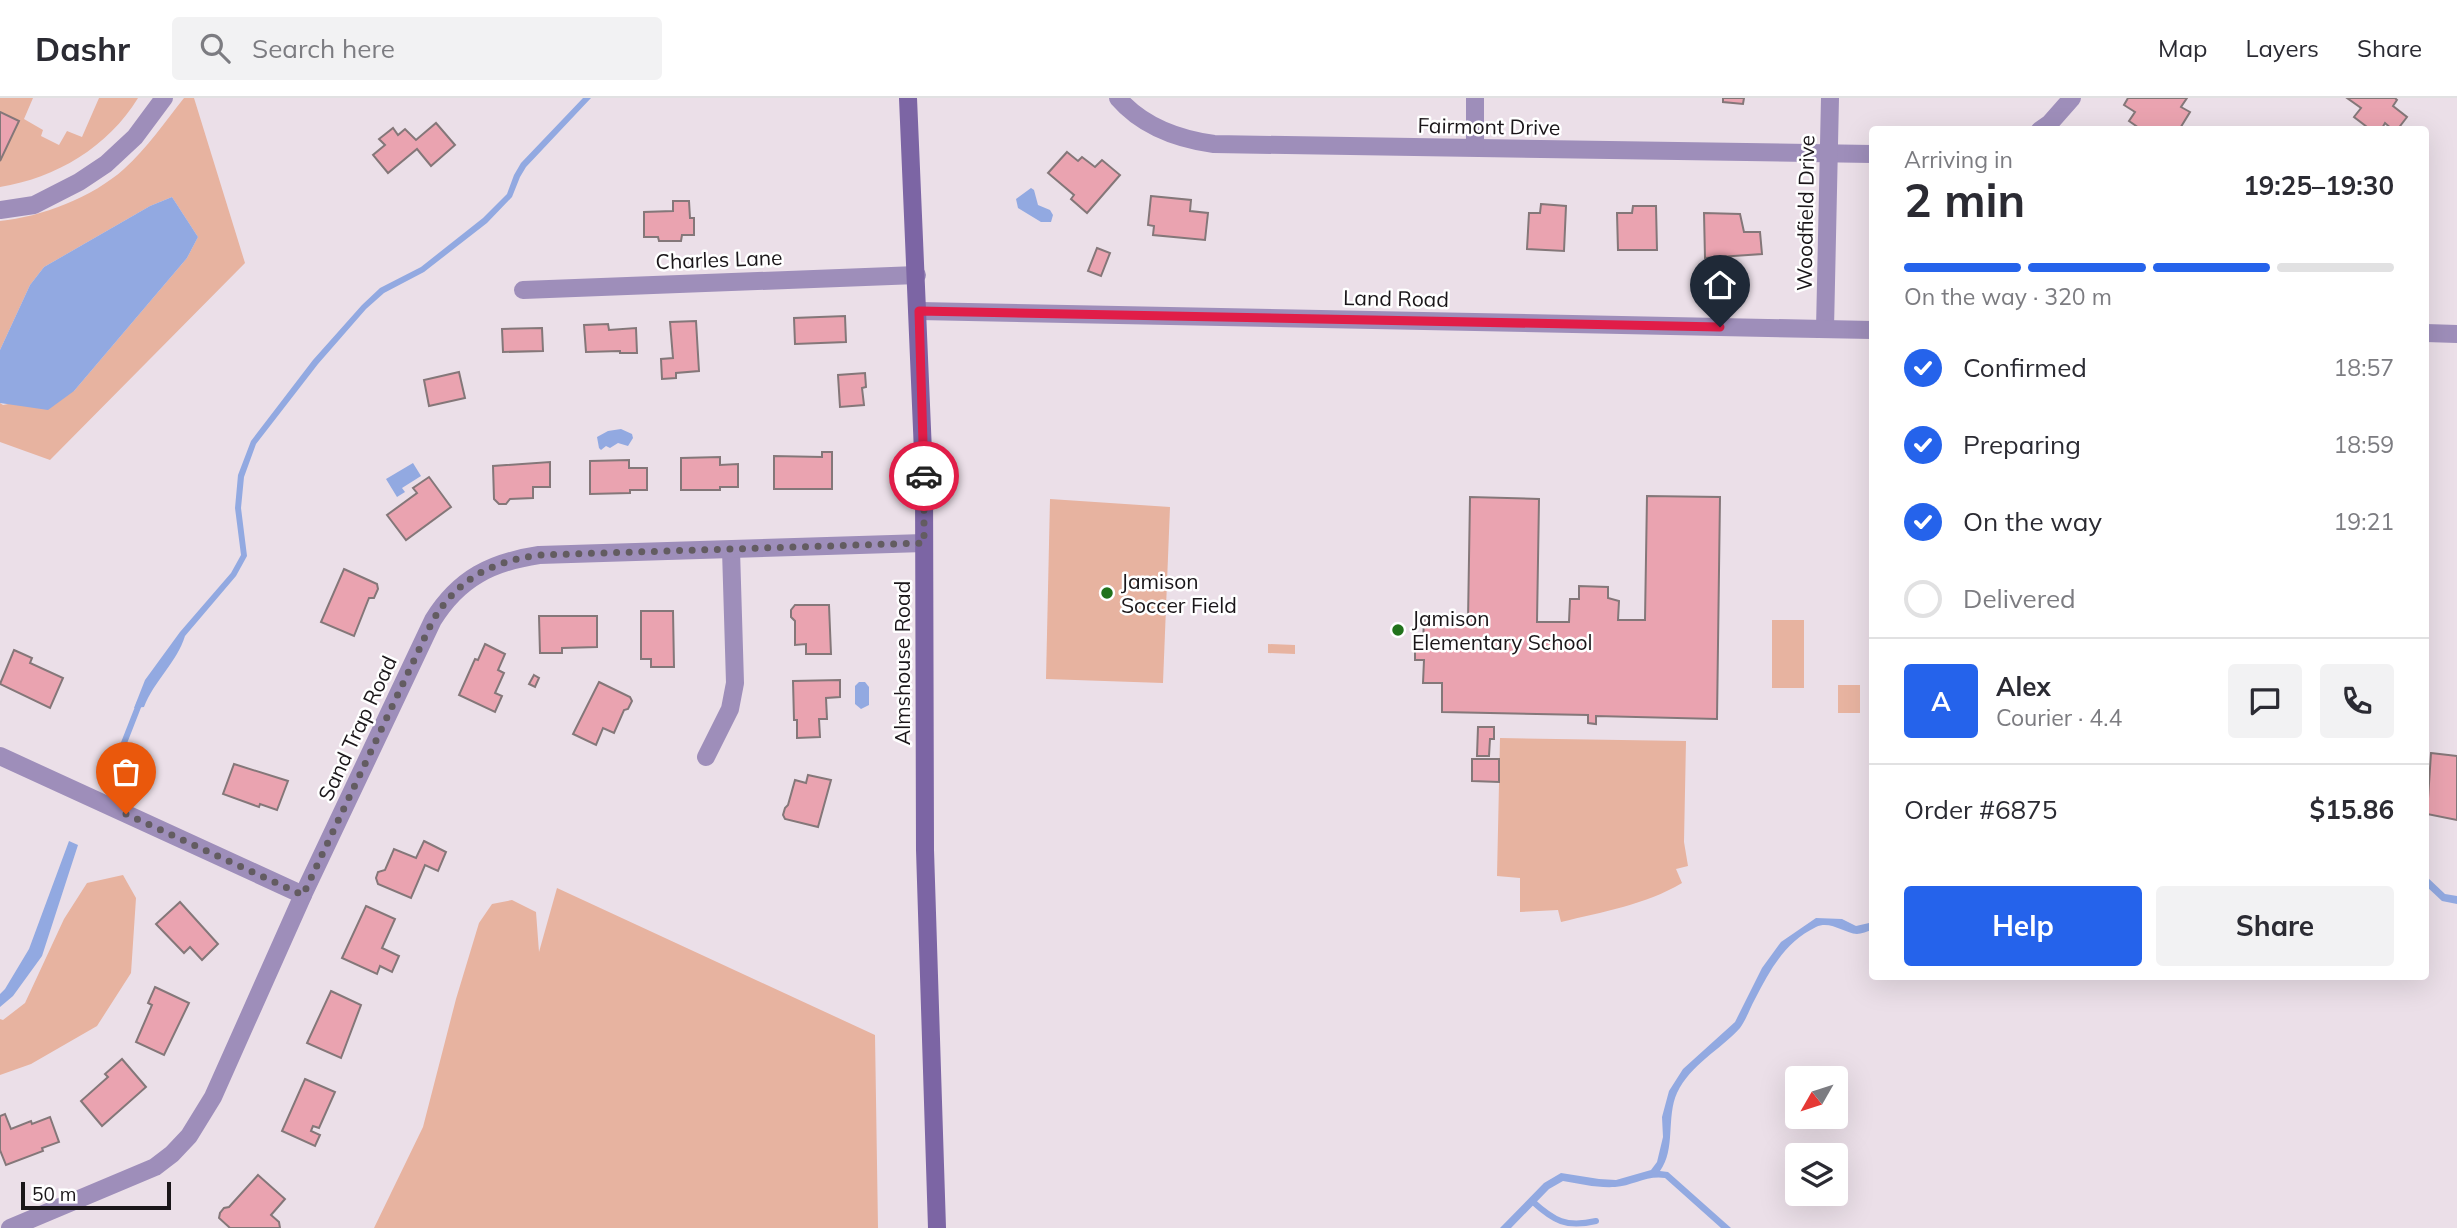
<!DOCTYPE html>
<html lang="en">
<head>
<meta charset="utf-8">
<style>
	body { margin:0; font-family:Mulish,sans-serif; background:#f2f2f3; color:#2b2b33; height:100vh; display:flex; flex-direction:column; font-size:26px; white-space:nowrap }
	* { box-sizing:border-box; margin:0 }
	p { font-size:23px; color:#7c7c81 }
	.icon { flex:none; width:38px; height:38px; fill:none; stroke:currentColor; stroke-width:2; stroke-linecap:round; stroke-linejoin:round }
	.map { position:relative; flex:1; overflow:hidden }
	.side { position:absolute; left:1869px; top:28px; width:560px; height:854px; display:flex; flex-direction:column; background:#fff; border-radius:7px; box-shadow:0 7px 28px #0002 }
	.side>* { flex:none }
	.needle { width:46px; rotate:231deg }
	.buttons { position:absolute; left:1785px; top:968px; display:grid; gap:14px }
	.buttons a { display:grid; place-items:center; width:63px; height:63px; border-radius:7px; background:#fff; box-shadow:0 7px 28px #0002; font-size:35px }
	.scale { position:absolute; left:21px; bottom:18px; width:150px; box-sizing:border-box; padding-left:7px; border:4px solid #1a1619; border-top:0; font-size:19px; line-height:24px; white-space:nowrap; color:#1a1619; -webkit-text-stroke:5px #fff; paint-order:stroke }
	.pin { position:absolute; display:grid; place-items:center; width:60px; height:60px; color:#fff; margin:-72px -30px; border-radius:50% 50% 50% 0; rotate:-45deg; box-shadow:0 0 7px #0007 }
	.pin .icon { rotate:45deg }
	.courier { position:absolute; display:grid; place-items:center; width:70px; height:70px; margin:-35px; border:5px solid #e11d48; border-radius:50%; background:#fff; color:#222; box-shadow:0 2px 9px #0007 }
	.headline em { font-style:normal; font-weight:700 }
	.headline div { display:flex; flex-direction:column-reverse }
	.headline { display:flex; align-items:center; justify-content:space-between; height:119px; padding:0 35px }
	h1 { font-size:46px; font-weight:700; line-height:52px }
	.bar { display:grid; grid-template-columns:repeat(4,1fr); gap:10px 7px; align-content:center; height:84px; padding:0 35px }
	.bar i { height:9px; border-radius:5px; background:#e1e1e2 }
	.bar .current { background:#2563eb }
	.bar p { grid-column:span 4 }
	.line { display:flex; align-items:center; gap:18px; padding:0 35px; border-top:2px solid #e1e1e2 }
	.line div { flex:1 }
	.round { display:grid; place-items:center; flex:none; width:74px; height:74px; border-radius:7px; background:#f2f2f3 }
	ol { padding:0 35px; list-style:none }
	li { display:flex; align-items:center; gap:21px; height:77px }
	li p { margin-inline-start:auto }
	li .icon { padding:7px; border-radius:50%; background:#2563eb; color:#fff; stroke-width:4 }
	li:last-child { color:#7c7c81 }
	li i { width:38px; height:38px; border:4px solid #e1e1e2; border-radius:50% }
	.button { display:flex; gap:14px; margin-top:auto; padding:14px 35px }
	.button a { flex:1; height:80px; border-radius:7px; background:#2563eb; color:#fff; font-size:28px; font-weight:700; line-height:80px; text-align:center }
	.button a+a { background:#f2f2f3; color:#2b2b33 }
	header { display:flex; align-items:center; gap:42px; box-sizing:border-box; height:98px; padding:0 35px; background:#fff; border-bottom:2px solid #e1e1e2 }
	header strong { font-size:33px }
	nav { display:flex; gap:38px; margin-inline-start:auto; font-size:24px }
	.search { width:490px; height:63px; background:#f2f2f3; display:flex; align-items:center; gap:18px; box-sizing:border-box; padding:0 24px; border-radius:7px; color:#7c7c81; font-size:26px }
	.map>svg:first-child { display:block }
</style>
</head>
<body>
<header>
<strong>Dashr</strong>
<div class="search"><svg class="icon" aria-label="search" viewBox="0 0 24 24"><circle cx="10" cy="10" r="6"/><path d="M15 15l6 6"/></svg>Search here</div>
<nav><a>Map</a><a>Layers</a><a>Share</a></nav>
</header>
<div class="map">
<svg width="2457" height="1130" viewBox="0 0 2457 1130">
	<rect width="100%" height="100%" fill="#ebdfe8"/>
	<!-- green -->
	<g fill="#e7b3a0">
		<path d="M0,0H33L24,21L43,32L41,38L59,47L67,33L82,39L99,0H138C108,49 56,80 0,89V63L18,23L0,14Z"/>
		<path d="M184,0H194L245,165L50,362L0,344V305L3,307L74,293L187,160L198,139L172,99L150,108L44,169L30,187L0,252V123C41,119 93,99 124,71C147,50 165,24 184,0Z"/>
		<path d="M1050,401L1170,409L1163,585L1046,581Z"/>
		<rect x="1772" y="522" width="32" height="68"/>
		<path d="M1268,546L1295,547V556L1268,555Z"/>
		<rect x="1838" y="587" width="22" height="28"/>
		<path d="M1500,640L1686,643L1684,744L1688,768L1676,771L1682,785C1645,807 1602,814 1561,824L1558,812L1520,814V780L1497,778Z"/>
		<path d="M123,777L136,800L131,875L97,928L31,966L0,977V921L3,922L25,905L64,821L87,785Z"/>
		<path d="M557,790L875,937L878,1130H374L423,1029L456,901L479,825L492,806L512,802L536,814L539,854Z"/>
	</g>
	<!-- water -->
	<g fill="#92a9e1">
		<path d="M583,0H591L526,69L520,79L512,99L487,125L424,174L384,195L366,211L318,266L256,346L244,379L241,410L247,458L236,478L185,538C177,564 154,583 144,609L134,610L145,582L180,534L231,475L241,457L235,410L238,377L251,343L313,262L362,207L380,190L421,169L483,120L507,96L514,77L521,65Z"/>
		<path d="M1031,90L1034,92L1038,107L1050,112L1053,117L1051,124H1041L1018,110L1016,101Z"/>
		<path d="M172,99L198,139L187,160L74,293L48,312L0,305V252L30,187L44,169L150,108Z"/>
		<path d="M621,331L632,336L633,340L628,348L618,345L610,350L606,348L601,352L599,350L597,339L608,333Z"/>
		<path d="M413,365L421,378L402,390L405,394L397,399L386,381Z"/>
		<path d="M859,584H865L869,589V607L861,611L855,606V588Z"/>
		<path d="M69,743L78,747L42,858L13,898L0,909V896L5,891L29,851Z"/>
		<path d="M2426,778L2445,796L2457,798V806L2442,803L2426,788Z"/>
		<path d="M1816,820L1842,821L1856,828L1869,825L1872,821V832C1868,833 1861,836 1857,836C1844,835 1830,822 1816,829C1785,844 1770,872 1755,901C1750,910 1746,922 1740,930C1719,953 1691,966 1677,995C1666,1019 1676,1051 1660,1073L1668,1074L1731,1130H1721L1665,1080C1647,1077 1632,1088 1615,1089C1597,1090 1580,1086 1563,1083L1549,1091L1511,1130H1500L1544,1085L1561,1075L1599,1081L1616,1082L1651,1072L1657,1064L1663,1039L1662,1019L1669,993L1683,971L1735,924L1762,870L1781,844Z"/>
	</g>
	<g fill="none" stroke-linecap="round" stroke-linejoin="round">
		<!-- stream -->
		<g stroke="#92a9e1" stroke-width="6">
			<path d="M113,673L140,604"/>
			<path d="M1532,1103C1554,1123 1566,1130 1596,1123"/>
		</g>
	</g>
	<!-- building -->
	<g fill="#eaa3b0" stroke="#847779" stroke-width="2">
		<path d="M1723,0H1744L1743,6L1723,4Z"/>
		<path d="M2128,0H2187L2181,9L2190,14L2179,32H2142L2129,23L2135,14L2124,7Z"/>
		<path d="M2347,0H2395L2397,2L2393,8L2407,19L2397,32H2393L2385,25L2381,32H2371L2354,19L2361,10Z"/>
		<path d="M0,14L19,23L0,63Z"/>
		<path d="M436,25L455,47L431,68L417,51L388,75L373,57L385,47L379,41L393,30L398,37L405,31L416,42Z"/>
		<path d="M1067,54L1078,63L1082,59L1095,69L1102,62L1120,77L1087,115L1071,101L1074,97L1048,75Z"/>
		<path d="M1151,98L1191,102L1190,113L1208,115L1205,142L1153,137L1154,128L1148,127Z"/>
		<path d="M673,103H689L690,120H694V137H682L681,143H659L658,139H644V114L673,113Z"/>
		<path d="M1541,106L1566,108L1564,153L1527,151L1529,115H1540Z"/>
		<path d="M1633,108H1656L1657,152H1618L1617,115H1632Z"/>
		<path d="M1704,115L1740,116L1744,134H1760L1762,156L1705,160Z"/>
		<path d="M1097,150L1110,155L1101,178L1088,173Z"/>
		<path d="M845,218L846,244L795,246L794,220Z"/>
		<path d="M696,223L699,273L676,275V280L662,281L661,261L673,260L670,224Z"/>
		<path d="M608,226L609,232L636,230L637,255H620V253L586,254L584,227Z"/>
		<path d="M542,230L543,253L503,254L502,231Z"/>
		<path d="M459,274L465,300L429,308L424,282Z"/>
		<path d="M865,275L866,289L862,290L864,307L840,309L838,277Z"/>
		<path d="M822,354H832V391H774V358L822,359Z"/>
		<path d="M720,359V367L738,366V389H720V392H681V360Z"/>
		<path d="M629,362V370H647V392H630V395L590,396V363Z"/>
		<path d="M550,364V389H533V400L510,401L506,406H499L494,401L493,368Z"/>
		<path d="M429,379L451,409L406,442L387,417L417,395L413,390Z"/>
		<path d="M1647,398L1720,399L1717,621L1596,618V626L1588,625V617L1442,614V585H1423L1424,562H1415V544H1423L1424,522L1468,523L1470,399L1539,401L1537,524H1569L1570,501H1579V488L1608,489V500L1619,503L1618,522H1645Z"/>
		<path d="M344,471L377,486L378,491L374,500H369L354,538L321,524Z"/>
		<path d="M795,507H829L831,556H806V546L795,547V523L791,519V512Z"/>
		<path d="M641,513H673L674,569H651V561H641Z"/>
		<path d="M539,518H597V549L562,550V555H540Z"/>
		<path d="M485,546L505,556L498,572L504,575L495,595L502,598L495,614L459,597L475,561L478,562Z"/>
		<path d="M14,552L32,560L30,565L63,580L50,610L0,586Z"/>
		<path d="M534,577L539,580L535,589L529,586Z"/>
		<path d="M840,582V599L826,600L827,621H819L820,639L797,640V622H794L793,583Z"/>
		<path d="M599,584L630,599L632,603L628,611L624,612L614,635L603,630L596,647L573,636Z"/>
		<path d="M1478,629H1494V641H1490L1489,658H1477Z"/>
		<path d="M2431,655L2457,658V722L2427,716Z"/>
		<path d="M1472,661H1499V684L1472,683Z"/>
		<path d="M234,666L288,683L277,712L260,706L259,709L223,696Z"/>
		<path d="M808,677L831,682L818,729L785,721L783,717L785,710L788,707L795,682L806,685Z"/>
		<path d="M424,743L446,754L438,773L425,767L411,800L378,786L376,780L378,774L385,772L394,751L416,760Z"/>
		<path d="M180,804L218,846L202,862L190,849L184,855L156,826Z"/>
		<path d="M366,808L395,821L382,850L399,858L392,874L380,868L377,876L342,860Z"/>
		<path d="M155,889L189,905L164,957L136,944L152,907L148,905Z"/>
		<path d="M331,893L361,907L341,960L307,945Z"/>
		<path d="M122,961L146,989L102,1028L81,1003L108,979L105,976Z"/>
		<path d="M305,981L335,994L319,1030L313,1028L311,1033L320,1037L315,1048L282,1033Z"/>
		<path d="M5,1016L11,1031L31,1023L32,1026L50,1019L59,1044L42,1050L43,1053L6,1067L0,1052V1018Z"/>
		<path d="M258,1077L285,1101L271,1117L279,1124L280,1130H230L219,1120L220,1115L224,1110L229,1109Z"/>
	</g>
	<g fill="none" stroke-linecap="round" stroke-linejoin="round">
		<!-- minor -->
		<g stroke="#9e8eba" stroke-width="18">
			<path d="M1118,0C1143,29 1178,41 1214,46L1872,56"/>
			<path d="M2040,32L2050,25L2072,0"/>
			<path d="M1475,49V0"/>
			<path d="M0,112L34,107L79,84L106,66L135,39L164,0"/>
			<path d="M523,192L917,177"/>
			<path d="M1825,231L1830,0"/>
			<path d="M0,658L303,797"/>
			<path d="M706,659L730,611L735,585L731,452"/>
			<path d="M10,1130L155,1069L172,1056L189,1038L213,999L303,797L433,522C459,480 492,464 539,457L924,445"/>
		</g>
		<!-- tertiary -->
		<g stroke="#9e8eba" stroke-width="18">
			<path d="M919,213L1872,232"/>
			<path d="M2426,235L2457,236"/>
		</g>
		<!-- secondary -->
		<path stroke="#7c65a4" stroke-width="18" d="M908,0L924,378L925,752L937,1130"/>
	</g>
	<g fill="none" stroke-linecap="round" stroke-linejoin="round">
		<!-- done -->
		<path stroke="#635c61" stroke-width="7" stroke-dasharray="0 12.6" d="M126,716L303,797L433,522C459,480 491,464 539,457L924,445V378"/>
		<!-- route -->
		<path stroke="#e11d48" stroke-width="9" d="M924,378L919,213L1720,229"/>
	</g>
	<!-- markers -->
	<g fill="#21721b" stroke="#fff" stroke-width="2.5">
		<circle cx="1107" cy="495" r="7"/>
		<circle cx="1398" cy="532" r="7"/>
	</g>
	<g text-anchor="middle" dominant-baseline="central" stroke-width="5" stroke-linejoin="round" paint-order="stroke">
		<!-- street labels -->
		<g font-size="21" fill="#1a1619" stroke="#fff">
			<text transform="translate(1489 28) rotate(1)">Fairmont Drive</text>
			<text transform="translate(1805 115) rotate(-89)">Woodfield Drive</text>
			<text transform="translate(719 161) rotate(-2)">Charles Lane</text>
			<text transform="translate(1396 200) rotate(1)">Land Road</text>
			<text transform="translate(902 565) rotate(-90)">Almshouse Road</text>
			<text transform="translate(357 630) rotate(-65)">Sand Trap Road</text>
		</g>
		<!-- poi labels -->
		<g font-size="21" fill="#1a1619" stroke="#fff" text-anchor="start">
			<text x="1121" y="483">Jamison<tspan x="1121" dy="24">Soccer Field</tspan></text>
			<text x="1412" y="520">Jamison<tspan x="1412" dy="24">Elementary School</tspan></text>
		</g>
	</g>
</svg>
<div class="buttons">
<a><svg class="needle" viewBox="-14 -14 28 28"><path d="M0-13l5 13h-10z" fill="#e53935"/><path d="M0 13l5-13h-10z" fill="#7c7c81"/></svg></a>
<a><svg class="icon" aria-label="layers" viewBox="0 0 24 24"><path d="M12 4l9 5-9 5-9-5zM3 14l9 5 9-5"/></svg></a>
</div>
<div class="scale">50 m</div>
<div class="pin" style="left:126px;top:716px;background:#ea580c"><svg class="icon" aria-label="bag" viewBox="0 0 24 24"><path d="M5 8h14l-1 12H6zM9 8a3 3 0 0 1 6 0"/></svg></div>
<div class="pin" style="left:1720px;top:229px;background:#1f2937"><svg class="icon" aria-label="home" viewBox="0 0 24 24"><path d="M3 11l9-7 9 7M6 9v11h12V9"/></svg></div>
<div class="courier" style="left:924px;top:378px"><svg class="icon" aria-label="car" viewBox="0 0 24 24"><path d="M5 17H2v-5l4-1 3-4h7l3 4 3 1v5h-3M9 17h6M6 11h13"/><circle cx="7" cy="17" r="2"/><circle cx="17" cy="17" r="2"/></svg></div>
<section class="side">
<div class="headline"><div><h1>2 min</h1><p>Arriving in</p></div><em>19:25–19:30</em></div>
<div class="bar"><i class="current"></i><i class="current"></i><i class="current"></i><i></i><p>On the way · 320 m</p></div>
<ol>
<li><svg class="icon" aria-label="check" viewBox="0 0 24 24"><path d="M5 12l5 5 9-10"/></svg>Confirmed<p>18:57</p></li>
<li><svg class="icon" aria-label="check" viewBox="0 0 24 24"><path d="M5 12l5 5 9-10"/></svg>Preparing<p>18:59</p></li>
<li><svg class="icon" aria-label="check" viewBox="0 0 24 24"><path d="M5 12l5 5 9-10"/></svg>On the way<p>19:21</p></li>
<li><i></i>Delivered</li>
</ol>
<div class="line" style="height:126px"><b class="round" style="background:#2563eb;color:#fff">A</b><div><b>Alex</b><p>Courier · 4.4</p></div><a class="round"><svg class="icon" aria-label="chat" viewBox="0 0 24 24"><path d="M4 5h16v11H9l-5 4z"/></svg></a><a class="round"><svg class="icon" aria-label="phone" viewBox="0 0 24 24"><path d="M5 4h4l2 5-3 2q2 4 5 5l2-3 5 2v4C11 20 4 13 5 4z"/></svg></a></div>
<div class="line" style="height:91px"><div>Order #6875</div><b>$15.86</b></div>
<div class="button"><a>Help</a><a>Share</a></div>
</section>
</div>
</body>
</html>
